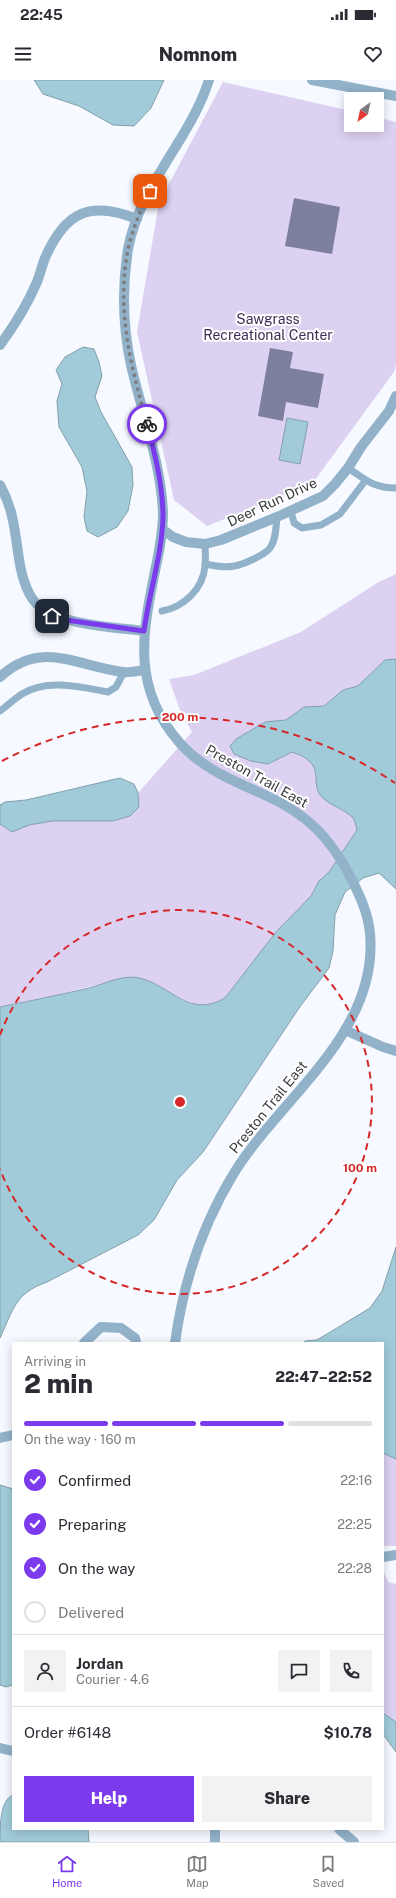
<!DOCTYPE html>
<html lang="en">
<head>
<meta charset="utf-8">
<style>
	body { margin:0; font-family:"Public Sans",sans-serif; background:#f2f2f3; color:#2b2b33; height:100vh; display:flex; flex-direction:column; font-size:15px; white-space:nowrap }
	* { box-sizing:border-box; margin:0 }
	p { font-size:13px; color:#7c7c81 }
	.icon { flex:none; width:22px; height:22px; fill:none; stroke:currentColor; stroke-width:2; stroke-linecap:round; stroke-linejoin:round }
	.map { position:relative; flex:1; overflow:hidden }
	.side { position:absolute; left:12px; top:1262px; width:372px; height:488px; display:flex; flex-direction:column; background:#fff; border-radius:0px; box-shadow:0 2px 10px #0003 }
	.side>* { flex:none }
	.needle { width:26px; rotate:213deg }
	.fabs { position:absolute; left:344px; top:12px; display:grid; gap:8px }
	.fabs a { display:grid; place-items:center; width:40px; height:40px; border-radius:0px; background:#fff; box-shadow:0 2px 10px #0003; font-size:20px }
	.pin { position:absolute; display:grid; place-items:center; width:34px; height:34px; color:#fff; margin:-17px; border-radius:8px; box-shadow:0 2px 6px #0006 }
	.courier { position:absolute; display:grid; place-items:center; width:40px; height:40px; margin:-20px; border:3px solid #7c3aed; border-radius:50%; background:#fff; color:#222; box-shadow:0 1px 5px #0007 }
	.headline em { font-style:normal; font-weight:800 }
	.headline div { display:flex; flex-direction:column-reverse }
	.headline { display:flex; align-items:center; justify-content:space-between; height:68px; padding:0 12px }
	h1 { font-size:26px; font-weight:800; line-height:30px }
	.bar { display:grid; grid-template-columns:repeat(4,1fr); gap:6px 4px; align-content:center; height:48px; padding:0 12px }
	.bar i { height:5px; border-radius:3px; background:#e1e1e2 }
	.bar .current { background:#7c3aed }
	.bar p { grid-column:span 4 }
	.line { display:flex; align-items:center; gap:10px; padding:0 12px; border-top:1px solid #e1e1e2 }
	.line div { flex:1 }
	.round { display:grid; place-items:center; flex:none; width:42px; height:42px; border-radius:0px; background:#f2f2f3 }
	ol { padding:0 12px; list-style:none }
	li { display:flex; align-items:center; gap:12px; height:44px }
	li p { margin-inline-start:auto }
	li .icon { padding:4px; border-radius:50%; background:#7c3aed; color:#fff; stroke-width:4 }
	li:last-child { color:#7c7c81 }
	li i { width:22px; height:22px; border:2px solid #e1e1e2; border-radius:50% }
	.cta { display:flex; gap:8px; margin-top:auto; padding:8px 12px }
	.cta a { flex:1; height:46px; border-radius:0px; background:#7c3aed; color:#fff; font-size:16px; font-weight:800; line-height:46px; text-align:center }
	.cta a+a { background:#f2f2f3; color:#2b2b33 }
	.status { display:flex; justify-content:space-between; align-items:center; height:28px; padding:0 20px; background:#fff; direction:ltr }
	.status svg { height:11px; fill:currentColor }
	header { display:flex; justify-content:space-between; align-items:center; height:52px; padding:0 12px; background:#fff; font-size:18px; font-weight:800 }
	.tab-bar { display:flex; justify-content:space-around; align-items:center; height:56px; border-top:1px solid #e1e1e2; background:#fff; font-size:11px; color:#7c7c81 }
	.tab-bar a { display:grid; justify-items:center; gap:2px }
	.tab-bar .current { color:#7c3aed }
	.map>svg:first-child { display:block }
</style>
</head>
<body>
<div class="status"><b>22:45</b><svg viewBox="0 0 49 12"><path d="M0 12V9h3v3zM5 12V6h3v6zM10 12V3h3v9zM15 12V0h3v12zM26 1h20v11H26zM47 4h2v5h-2z"/></svg></div>
<header><svg class="icon" aria-label="menu" viewBox="0 0 24 24"><path d="M4 6h16M4 12h16M4 18h16"/></svg>Nomnom<svg class="icon" aria-label="heart" viewBox="0 0 24 24"><path d="M12 20l-8-8c-3-5 5-10 8-4 3-6 11-1 8 4z"/></svg></header>
<div class="map">
<svg width="396" height="1762" viewBox="0 0 396 1762">
	<rect width="100%" height="100%" fill="#f6f9ff"/>
	<!-- green -->
	<g fill="#ddd1f1">
		<path d="M223,2L351,31V45H377V37L396,42V285L394,292L312,404L207,446L174,420L137,252L159,123Z"/>
		<path d="M396,494V579L385,580L358,606L343,610L324,626L304,627L286,640L265,642L268,684L292,672C329,684 308,703 322,717C330,726 345,729 353,738C355,741 356,746 357,750L329,792L319,801L311,816L276,852L225,918L213,925L200,926L175,916L158,905L119,899L57,915L0,927V744L12,752L29,745L139,727L138,713L192,652L180,630L169,599L194,595L301,552L377,503Z"/>
		<path d="M383,1373L396,1379V1466H383Z"/>
		<path d="M383,1490L388,1502L396,1504V1642L383,1633Z"/>
	</g>
	<!-- water -->
	<g fill="#a1cbd9" stroke="#82a0aa">
		<path d="M34,0H164L151,28L134,46L113,45L79,26L43,14Z"/>
		<path d="M83,267L94,269L99,282L102,296L95,317L101,332L132,387L133,405L128,431L117,447L98,457L87,451L84,437L87,411L82,387L59,347L57,321L62,304L56,290L65,277Z"/>
		<path d="M287,338L308,342L300,384L279,380Z"/>
		<path d="M396,579V809L379,793L363,798L345,812L335,835L333,871L329,888L299,928L203,1072L177,1100L154,1140L138,1155L47,1202C15,1213 13,1230 0,1258V927C30,921 59,915 89,908C104,904 124,894 139,898C173,906 188,939 225,918L276,852L311,816L319,801L329,792L357,750C356,746 355,741 353,738C345,729 330,726 322,717C308,703 329,684 292,672L268,684L251,681L234,674L230,666L236,659L265,642L286,640L304,627L324,626L343,610L358,606L385,580Z"/>
		<path d="M120,698L134,704L138,713L139,727L130,736L113,741H52L29,745L12,752L0,744V725L5,722L26,720Z"/>
		<path d="M396,1167V1379L383,1373V1263H303L305,1261L317,1260L370,1228L382,1211Z"/>
		<path d="M0,1405L13,1409V1605L6,1607L0,1605Z"/>
		<path d="M383,1633L396,1642V1672L383,1654Z"/>
		<path d="M13,1715V1749H88L89,1762H0C0,1746 0,1720 13,1715Z"/>
	</g>
	<!-- building -->
	<g fill="#7d7f9f">
		<path d="M294,118L340,127L332,174L285,166Z"/>
		<path d="M270,268L293,272L290,288L324,294L318,328L286,322L283,341L258,336Z"/>
	</g>
	<g fill="none" stroke-linecap="round" stroke-linejoin="round">
		<!-- service -->
		<g stroke="#92b2ca" stroke-width="7">
			<path d="M348,388C366,400 373,408 396,408"/>
			<path d="M291,431L294,443L302,448L321,445L340,434L365,401"/>
			<path d="M205,484C215,486 224,488 234,486C242,485 265,475 270,468C276,460 276,447 277,437"/>
			<path d="M162,531C184,527 203,509 205,486C206,479 205,471 205,464"/>
			<path d="M0,631C7,626 14,619 22,614C47,598 81,607 108,612L116,607L124,592"/>
		</g>
		<!-- minor -->
		<g stroke="#92b2ca" stroke-width="10">
			<path d="M312,0L396,16"/>
			<path d="M0,265C14,246 28,223 37,202C40,194 42,186 45,178C65,132 90,120 137,139"/>
			<path d="M0,405C13,429 14,446 18,472C20,488 24,508 34,521C53,545 114,547 144,551"/>
			<path d="M162,449L173,457L186,462L205,464L221,460L277,437L323,416L335,404L348,388L361,367L389,331L396,316"/>
			<path d="M0,597C41,559 76,586 123,592C129,593 137,591 144,590"/>
			<path d="M345,950L383,967L396,971"/>
			<path d="M84,1263L101,1247L121,1248L135,1258L136,1263"/>
			<path d="M175,1263C183,1204 203,1144 234,1093C281,1017 379,953 370,853C368,833 360,816 351,798C330,757 307,734 265,715C234,701 201,688 179,662C132,608 142,555 155,491C159,472 163,453 163,433C161,382 142,334 131,285C123,248 122,207 128,169C140,104 190,60 209,0"/>
			<path d="M0,1358L13,1355"/>
			<path d="M383,1477L396,1475"/>
			<path d="M0,1668L13,1671"/>
			<path d="M215,1749V1762"/>
			<path d="M339,1749L354,1762"/>
		</g>
	</g>
	<g fill="none" stroke-linecap="round" stroke-linejoin="round">
		<!-- done -->
		<path stroke="#7c7e82" stroke-width="4" stroke-dasharray="0 7.2" d="M147,344C131,286 115,226 129,165C134,146 141,129 150,111"/>
		<!-- route -->
		<path stroke="#7c3aed" stroke-width="5" d="M52,536L66,540L144,551C149,513 162,475 163,437C163,406 155,374 147,344"/>
	</g>
	<!-- distance rings -->
	<g fill="none" stroke="#d62828" stroke-width="2" stroke-dasharray="7 5">
		<path d="M0 955A192 192 0 1 1 0 1089"/>
		<path d="M2 681A385 385 0 0 1 395 703"/>
	</g>
	<g text-anchor="middle" dominant-baseline="central" stroke-width="4" stroke-linejoin="round" paint-order="stroke">
		<!-- park labels -->
		<g font-size="14" fill="#3e2b57" stroke="#fff">
			<text x="268" y="239">Sawgrass<tspan x="268" dy="16">Recreational Center</tspan></text>
		</g>
		<!-- street labels -->
		<g font-size="14" fill="#3b3c3e" stroke="#fff">
			<text transform="translate(272 422) rotate(-25)">Deer Run Drive</text>
			<text transform="translate(257 696) rotate(29)">Preston Trail East</text>
			<text transform="translate(268 1027) rotate(-51)">Preston Trail East</text>
		</g>
	</g>
	<circle cx="180" cy="1022" r="6" fill="#d62828" stroke="#fff" stroke-width="2"/>
	<g font-size="12" text-anchor="middle" font-weight="bold" fill="#d62828" stroke="#fff" stroke-width="4" stroke-linejoin="round" paint-order="stroke">
		<text x="180" y="641">200 m</text>
		<text x="360" y="1092">100 m</text>
	</g>
</svg>
<div class="fabs">
<a><svg class="needle" viewBox="-14 -14 28 28"><path d="M0-13l5 13h-10z" fill="#e53935"/><path d="M0 13l5-13h-10z" fill="#7c7c81"/></svg></a>
</div>
<div class="pin" style="left:150px;top:111px;background:#ea580c"><svg class="icon" aria-label="bag" viewBox="0 0 24 24"><path d="M5 8h14l-1 12H6zM9 8a3 3 0 0 1 6 0"/></svg></div>
<div class="pin" style="left:52px;top:536px;background:#1f2937"><svg class="icon" aria-label="home" viewBox="0 0 24 24"><path d="M3 11l9-7 9 7M6 9v11h12V9"/></svg></div>
<div class="courier" style="left:147px;top:344px"><svg class="icon" aria-label="bike" viewBox="0 0 24 24"><circle cx="6" cy="16" r="4"/><circle cx="18" cy="16" r="4"/><path d="M6 16l4-8h5l3 8M10 8l3 8H6M13 5h3"/></svg></div>
<section class="side">
<div class="headline"><div><h1>2 min</h1><p>Arriving in</p></div><em>22:47–22:52</em></div>
<div class="bar"><i class="current"></i><i class="current"></i><i class="current"></i><i></i><p>On the way · 160 m</p></div>
<ol>
<li><svg class="icon" aria-label="check" viewBox="0 0 24 24"><path d="M5 12l5 5 9-10"/></svg>Confirmed<p>22:16</p></li>
<li><svg class="icon" aria-label="check" viewBox="0 0 24 24"><path d="M5 12l5 5 9-10"/></svg>Preparing<p>22:25</p></li>
<li><svg class="icon" aria-label="check" viewBox="0 0 24 24"><path d="M5 12l5 5 9-10"/></svg>On the way<p>22:28</p></li>
<li><i></i>Delivered</li>
</ol>
<div class="line" style="height:72px"><a class="round"><svg class="icon" aria-label="person" viewBox="0 0 24 24"><circle cx="12" cy="8" r="4"/><path d="M4 21q1-7 8-7t8 7"/></svg></a><div><b>Jordan</b><p>Courier · 4.6</p></div><a class="round"><svg class="icon" aria-label="chat" viewBox="0 0 24 24"><path d="M4 5h16v11H9l-5 4z"/></svg></a><a class="round"><svg class="icon" aria-label="phone" viewBox="0 0 24 24"><path d="M5 4h4l2 5-3 2q2 4 5 5l2-3 5 2v4C11 20 4 13 5 4z"/></svg></a></div>
<div class="line" style="height:52px"><div>Order #6148</div><b>$10.78</b></div>
<div class="cta"><a>Help</a><a>Share</a></div>
</section>
</div>
<nav class="tab-bar">
<a class="current"><svg class="icon" aria-label="home" viewBox="0 0 24 24"><path d="M3 11l9-7 9 7M6 9v11h12V9"/></svg>Home</a>
<a><svg class="icon" aria-label="map" viewBox="0 0 24 24"><path d="M3 6l6-2 6 2 6-2v14l-6 2-6-2-6 2zM9 4v14M15 6v14"/></svg>Map</a>
<a><svg class="icon" aria-label="saved" viewBox="0 0 24 24"><path d="M7 4h10v16l-5-4-5 4z"/></svg>Saved</a>
</nav>
</body>
</html>
